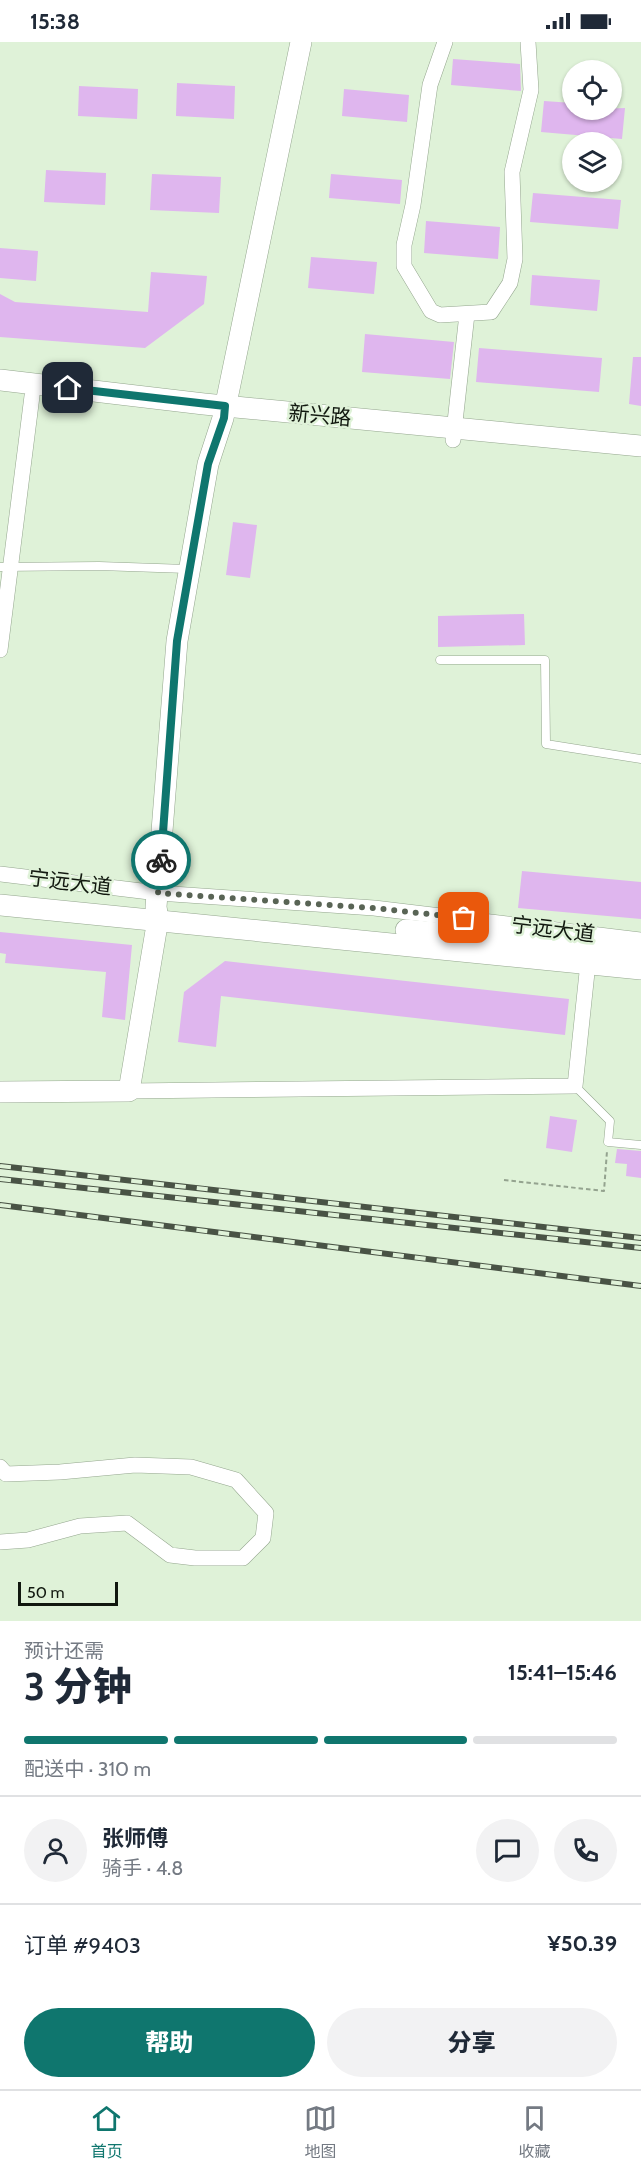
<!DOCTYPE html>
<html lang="zh">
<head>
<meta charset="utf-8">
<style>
	body { margin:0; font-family:Cabin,"Noto Sans SC",sans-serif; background:#f2f2f3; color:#1f2937; height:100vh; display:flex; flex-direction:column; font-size:22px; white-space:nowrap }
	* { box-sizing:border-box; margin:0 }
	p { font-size:20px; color:#747a83 }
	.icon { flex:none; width:33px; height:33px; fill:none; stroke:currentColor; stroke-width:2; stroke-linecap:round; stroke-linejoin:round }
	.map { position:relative; height:1579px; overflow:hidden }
	.sheet { display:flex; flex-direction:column; background:#fff; flex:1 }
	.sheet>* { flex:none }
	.fabs { position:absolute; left:562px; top:18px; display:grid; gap:12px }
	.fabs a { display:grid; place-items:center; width:60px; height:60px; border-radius:50%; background:#fff; box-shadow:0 2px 4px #0004; font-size:30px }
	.scale { position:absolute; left:18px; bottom:15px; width:100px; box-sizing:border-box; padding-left:6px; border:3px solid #11180f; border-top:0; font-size:16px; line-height:21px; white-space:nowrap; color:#11180f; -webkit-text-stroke:4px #dff2d8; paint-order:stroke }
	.pin { position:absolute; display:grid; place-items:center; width:51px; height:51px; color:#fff; margin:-26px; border-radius:12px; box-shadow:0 3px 9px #0006 }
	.courier { position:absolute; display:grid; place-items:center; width:60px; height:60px; margin:-30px; border:4px solid #0f766e; border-radius:50%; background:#fff; color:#222; box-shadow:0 2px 8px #0007 }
	.headline em { font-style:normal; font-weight:800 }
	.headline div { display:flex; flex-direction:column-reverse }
	.headline { display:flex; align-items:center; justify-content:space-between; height:102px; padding:0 24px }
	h1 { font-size:39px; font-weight:800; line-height:45px }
	.bar { display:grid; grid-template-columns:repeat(4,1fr); gap:9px 6px; align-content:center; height:72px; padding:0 24px }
	.bar i { height:8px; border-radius:4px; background:#e0e1e3 }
	.bar .selected { background:#0f766e }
	.bar p { grid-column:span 4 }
	.line { display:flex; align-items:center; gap:15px; padding:0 24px; border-top:2px solid #e0e1e3 }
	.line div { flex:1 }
	.round { display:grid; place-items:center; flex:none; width:63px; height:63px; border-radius:32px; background:#f2f2f3 }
	.button { display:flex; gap:12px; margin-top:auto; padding:12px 24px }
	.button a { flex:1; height:69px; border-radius:36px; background:#0f766e; color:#fff; font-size:24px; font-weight:800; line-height:69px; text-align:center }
	.button a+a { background:#f2f2f3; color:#1f2937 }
	.status { display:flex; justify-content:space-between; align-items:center; height:42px; padding:0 30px; background:#fff; direction:ltr }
	.status svg { height:16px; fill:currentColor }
	.menu { display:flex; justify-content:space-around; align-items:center; height:84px; border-top:2px solid #e0e1e3; background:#fff; font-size:16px; color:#747a83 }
	.menu a { display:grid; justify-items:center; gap:3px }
	.menu .selected { color:#0f766e }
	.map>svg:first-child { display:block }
</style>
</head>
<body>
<div class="status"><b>15:38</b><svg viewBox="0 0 49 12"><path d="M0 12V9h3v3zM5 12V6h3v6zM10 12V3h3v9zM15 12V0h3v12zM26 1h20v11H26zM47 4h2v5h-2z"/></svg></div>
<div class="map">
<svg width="641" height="1579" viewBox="0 0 641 1579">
	<rect width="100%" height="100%" fill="#dff2d8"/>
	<!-- building -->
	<g fill="#dfb6ee">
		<path d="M453,17L520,22L521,49L451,43Z"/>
		<path d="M177,41L235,44L234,77L176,74Z"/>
		<path d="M79,44L138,47L137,77L78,74Z"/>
		<path d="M344,47L409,53L407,80L342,74Z"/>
		<path d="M544,59L573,61V68L625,66L622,97L541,90Z"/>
		<path d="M46,128L106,131L105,163L44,160Z"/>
		<path d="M152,132L221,135L219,171L150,168Z"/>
		<path d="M331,132L402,138L400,162L329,156Z"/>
		<path d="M533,151L621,158L618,187L530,180Z"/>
		<path d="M426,179L500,185L498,217L424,211Z"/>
		<path d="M0,206L38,209L36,239L0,236Z"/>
		<path d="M311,215L377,220L374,252L308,246Z"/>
		<path d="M151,230L207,234L204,262L145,306L0,295V252L15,260L148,270Z"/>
		<path d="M532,233L600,238L597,269L530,263Z"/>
		<path d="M365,292L454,300L450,337L362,330Z"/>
		<path d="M479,306L602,316L599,350L476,340Z"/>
		<path d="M633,315H641V364L629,362Z"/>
		<path d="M233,480L257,483L250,536L226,533Z"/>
		<path d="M524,572L525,603L438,605V574Z"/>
		<path d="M522,829L641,840V877L518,866Z"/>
		<path d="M0,890L132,903L125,978L102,975L106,930L5,921L6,912L0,911Z"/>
		<path d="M225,919L569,957L565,993L221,954L216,1005L178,1000L184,950Z"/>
		<path d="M550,1074L577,1078L572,1110L546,1106Z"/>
		<path d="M617,1107L641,1109V1136L626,1134L627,1122L615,1121Z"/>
	</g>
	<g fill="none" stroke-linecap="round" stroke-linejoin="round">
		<!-- lane casing -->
		<g stroke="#94a68e" stroke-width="9">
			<g id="lane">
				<path d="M0,525L99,524L187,527"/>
				<path d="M440,618H545L546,702L641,717"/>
				<path d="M575,1044L610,1079L608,1100L641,1103"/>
			</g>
		</g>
		<!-- street casing -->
		<g stroke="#94a68e" stroke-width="16">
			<g id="street">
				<path d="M445,0L430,43L413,163L404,203V224L431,269L440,273L491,270L510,241L515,217L512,130L531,48L528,0"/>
				<path d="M453,398L467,272"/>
				<path d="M0,608L32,354"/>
				<path d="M0,832L158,851L374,866L641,898"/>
				<path d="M129,1049L575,1044L588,921"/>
				<path d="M0,1425L6,1432L60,1430L135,1423L191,1425L236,1438L266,1471L263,1496L243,1516H195L170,1513L127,1481L80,1484L28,1498L0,1500"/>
			</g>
		</g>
		<!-- secondary casing -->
		<g stroke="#94a68e" stroke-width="22">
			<g id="secondary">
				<path d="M0,338L204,362L641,404"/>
				<path d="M0,863L641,927"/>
				<path d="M406,888L641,911"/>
				<path d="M0,1050L129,1049L158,877L156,865L177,599L208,422L223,376L301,0"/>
			</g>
		</g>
		<!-- path -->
		<path stroke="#94a38f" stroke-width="2" stroke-dasharray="4.5 3" stroke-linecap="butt" d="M504,1138L604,1149L607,1109"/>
		<!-- lane -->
		<use href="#lane" stroke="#fff" stroke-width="8"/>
		<!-- street -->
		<use href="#street" stroke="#fff" stroke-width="15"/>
		<!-- secondary -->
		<use href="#secondary" stroke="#fff" stroke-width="21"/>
		<!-- rail casing -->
		<g stroke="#495345" stroke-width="6">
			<g id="rail">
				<path d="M0,1124L641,1196"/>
				<path d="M0,1137L641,1206"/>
				<path d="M0,1163L641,1244"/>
			</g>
		</g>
		<!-- rail -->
		<use href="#rail" stroke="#dff2d8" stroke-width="4" stroke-dasharray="11" stroke-linecap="butt"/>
	</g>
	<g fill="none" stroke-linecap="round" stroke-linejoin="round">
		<!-- done -->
		<path stroke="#596455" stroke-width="6" stroke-dasharray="0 10.8" d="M161,818L158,851L374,866L464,876"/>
		<!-- route -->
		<path stroke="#0f766e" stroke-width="8" d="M68,346L225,364L224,376L208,422L177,599L161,818"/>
	</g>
	<g text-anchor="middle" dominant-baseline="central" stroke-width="5" stroke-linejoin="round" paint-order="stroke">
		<!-- street labels -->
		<g font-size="21" fill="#11180f" stroke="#dff2d8">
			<text transform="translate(320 373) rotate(5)">新兴路</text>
			<text transform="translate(70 840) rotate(7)">宁远大道</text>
			<text transform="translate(553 887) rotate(7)">宁远大道</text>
		</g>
	</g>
</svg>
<div class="fabs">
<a><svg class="icon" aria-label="locate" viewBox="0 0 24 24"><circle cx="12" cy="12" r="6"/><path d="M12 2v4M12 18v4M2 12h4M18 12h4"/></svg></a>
<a><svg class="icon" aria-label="layers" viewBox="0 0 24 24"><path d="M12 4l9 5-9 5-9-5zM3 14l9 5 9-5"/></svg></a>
</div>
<div class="scale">50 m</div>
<div class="pin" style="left:464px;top:876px;background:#ea580c"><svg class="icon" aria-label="bag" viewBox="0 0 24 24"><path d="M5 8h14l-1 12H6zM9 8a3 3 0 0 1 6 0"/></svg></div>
<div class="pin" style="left:68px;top:346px;background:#1f2937"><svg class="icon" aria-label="home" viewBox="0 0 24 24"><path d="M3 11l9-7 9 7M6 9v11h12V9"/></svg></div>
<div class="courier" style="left:161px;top:818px"><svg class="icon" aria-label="bike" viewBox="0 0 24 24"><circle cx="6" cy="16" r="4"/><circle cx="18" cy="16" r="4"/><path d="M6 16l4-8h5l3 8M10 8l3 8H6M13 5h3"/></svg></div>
</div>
<section class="sheet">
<div class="headline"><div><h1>3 分钟</h1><p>预计还需</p></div><em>15:41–15:46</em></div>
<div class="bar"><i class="selected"></i><i class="selected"></i><i class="selected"></i><i></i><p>配送中 · 310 m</p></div>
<div class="line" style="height:108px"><a class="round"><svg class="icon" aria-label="person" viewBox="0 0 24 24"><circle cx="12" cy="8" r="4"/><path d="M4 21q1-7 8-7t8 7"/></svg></a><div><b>张师傅</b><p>骑手 · 4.8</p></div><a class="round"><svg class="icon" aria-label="chat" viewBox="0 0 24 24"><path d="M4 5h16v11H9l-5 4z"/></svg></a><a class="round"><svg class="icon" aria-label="phone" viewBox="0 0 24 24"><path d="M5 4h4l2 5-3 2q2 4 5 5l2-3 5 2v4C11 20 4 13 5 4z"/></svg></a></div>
<div class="line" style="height:78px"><div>订单 #9403</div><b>¥50.39</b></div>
<div class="button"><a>帮助</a><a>分享</a></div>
</section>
<nav class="menu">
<a class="selected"><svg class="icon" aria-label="home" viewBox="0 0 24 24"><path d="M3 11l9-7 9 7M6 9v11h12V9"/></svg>首页</a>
<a><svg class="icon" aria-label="map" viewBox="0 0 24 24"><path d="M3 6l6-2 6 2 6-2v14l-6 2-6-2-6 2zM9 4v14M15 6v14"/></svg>地图</a>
<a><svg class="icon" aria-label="saved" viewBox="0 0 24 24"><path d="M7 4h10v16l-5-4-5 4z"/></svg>收藏</a>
</nav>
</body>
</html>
